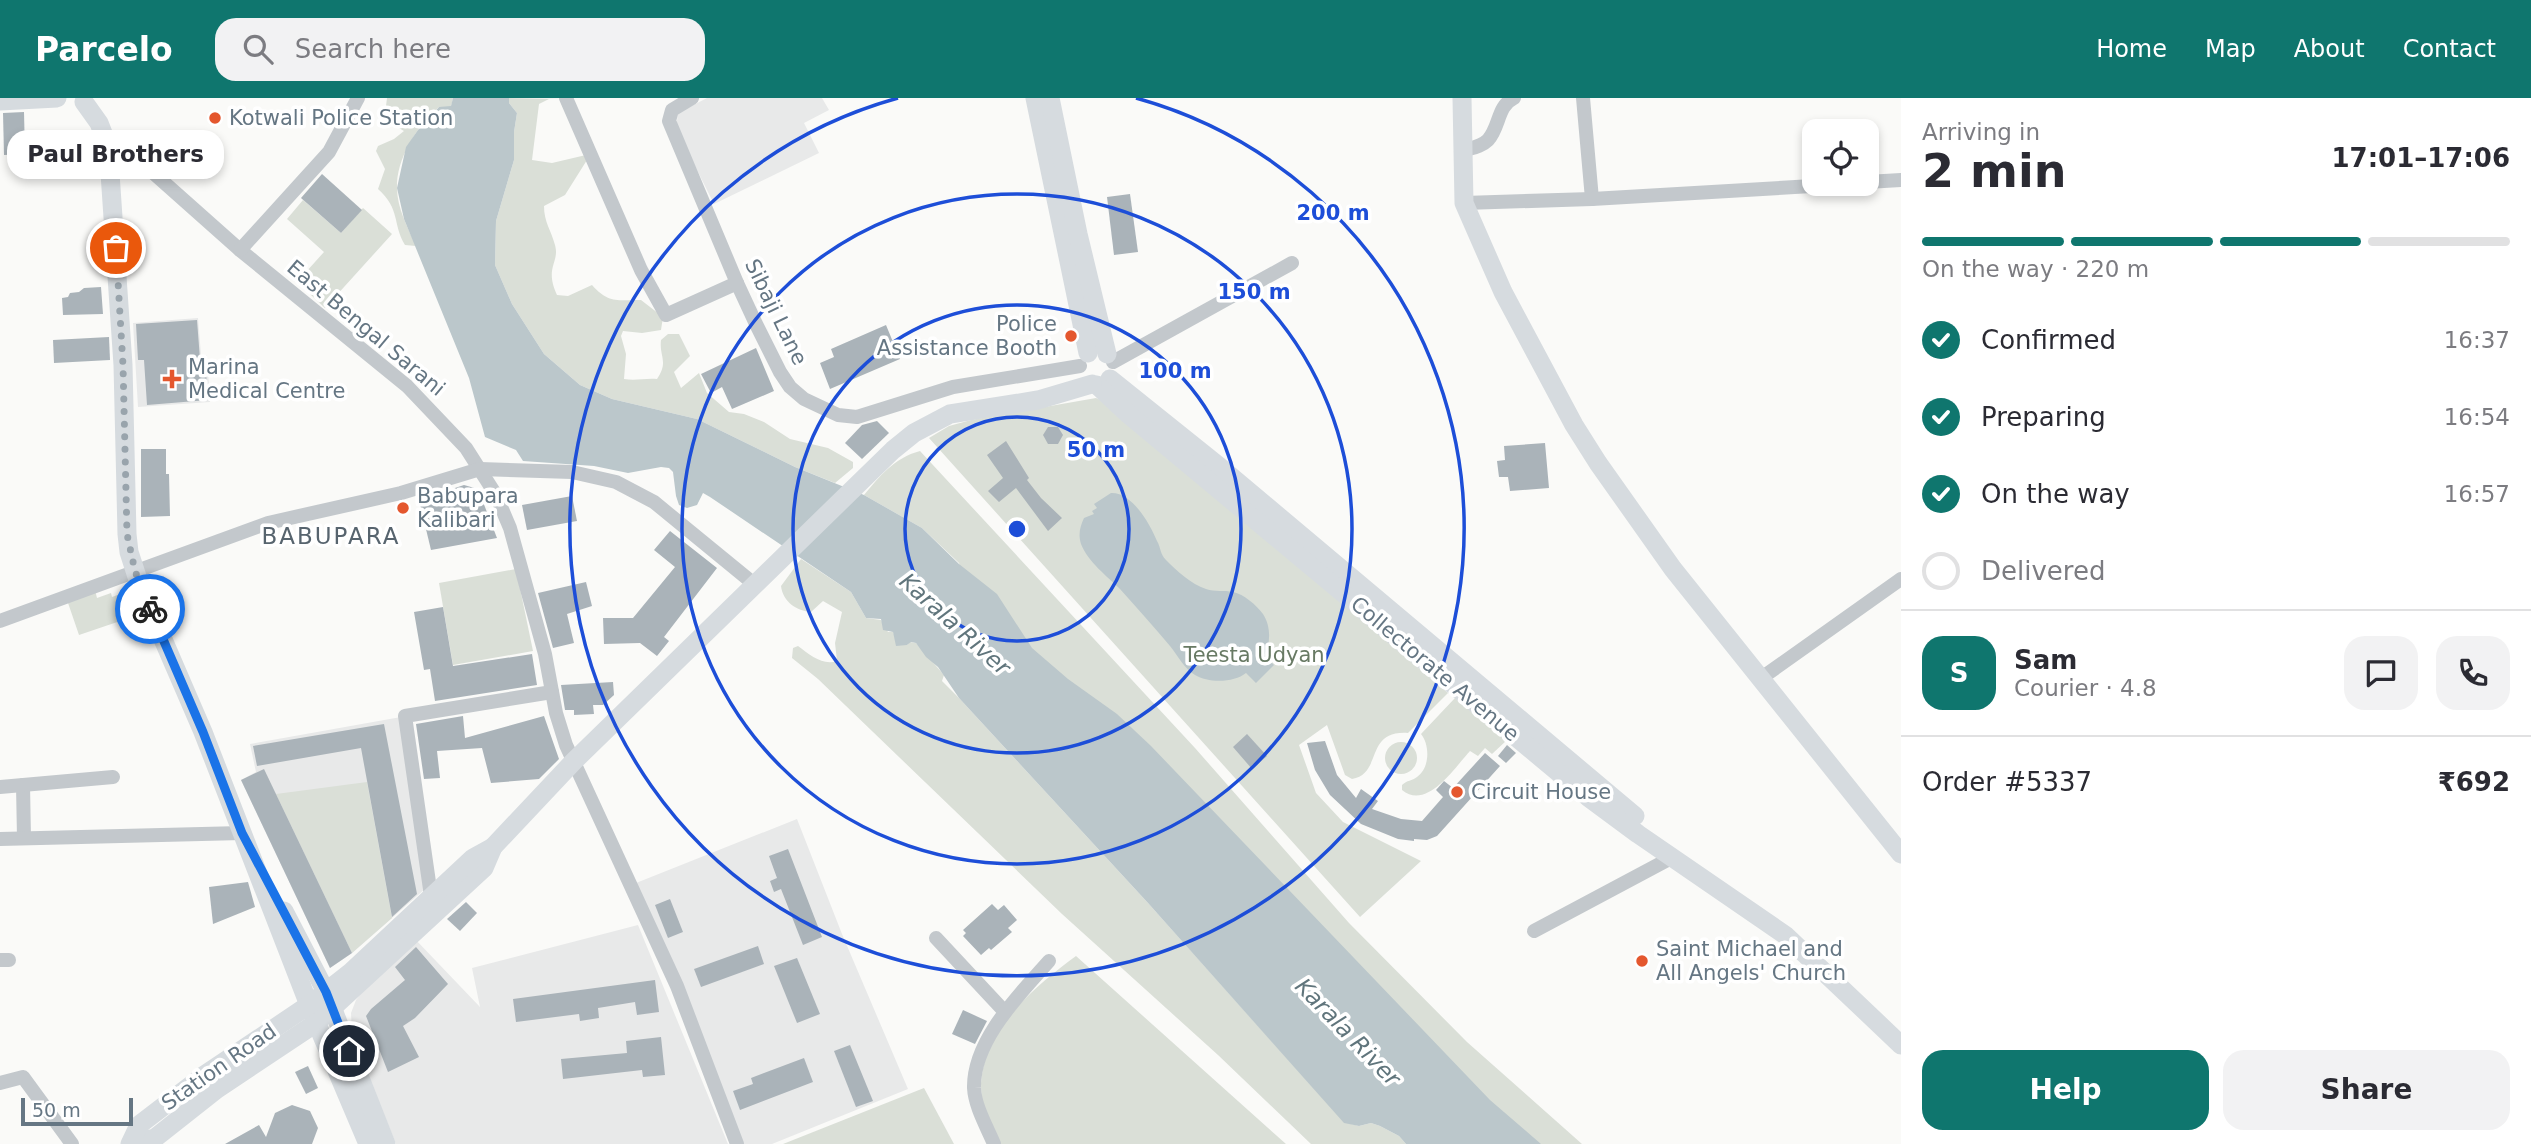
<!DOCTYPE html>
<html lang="en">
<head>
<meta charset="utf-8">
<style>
	body { margin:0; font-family:"DejaVu Sans",sans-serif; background:#f2f2f3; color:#2b2b33; height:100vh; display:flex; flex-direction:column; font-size:26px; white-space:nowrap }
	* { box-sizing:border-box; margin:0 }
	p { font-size:23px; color:#7c7c81 }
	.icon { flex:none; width:38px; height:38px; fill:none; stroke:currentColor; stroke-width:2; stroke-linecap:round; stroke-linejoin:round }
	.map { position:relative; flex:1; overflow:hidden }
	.drawer { display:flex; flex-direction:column; background:#fff; width:630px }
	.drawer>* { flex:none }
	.fabs { position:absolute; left:1802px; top:21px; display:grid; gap:14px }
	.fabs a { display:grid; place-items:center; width:77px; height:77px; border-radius:14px; background:#fff; box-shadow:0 4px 10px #0003; font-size:35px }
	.scale { position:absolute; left:21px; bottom:18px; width:112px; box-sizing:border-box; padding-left:7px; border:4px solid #657683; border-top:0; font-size:19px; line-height:24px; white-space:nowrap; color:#657683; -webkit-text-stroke:5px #fff; paint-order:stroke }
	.pin { position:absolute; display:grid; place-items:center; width:60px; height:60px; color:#fff; margin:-30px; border:4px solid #fff; border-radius:50%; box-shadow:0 2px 7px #0007 }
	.courier { position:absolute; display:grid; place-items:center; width:70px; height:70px; margin:-35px; border:5px solid #1a73e8; border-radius:50%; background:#fff; color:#222; box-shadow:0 2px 9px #0007 }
	.bubble { position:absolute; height:49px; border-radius:21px; background:#fff; box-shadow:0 4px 10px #0003; font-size:23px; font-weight:600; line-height:49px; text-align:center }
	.overview em { font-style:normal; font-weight:600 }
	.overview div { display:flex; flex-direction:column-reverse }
	.overview { display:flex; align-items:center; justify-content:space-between; height:119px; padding:0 21px }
	h1 { font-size:46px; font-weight:600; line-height:52px }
	.bar { display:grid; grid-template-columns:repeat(4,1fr); gap:10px 7px; align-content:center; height:84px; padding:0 21px }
	.bar i { height:9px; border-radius:5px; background:#e1e1e2 }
	.bar .on { background:#0f766e }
	.bar p { grid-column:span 4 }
	.line { display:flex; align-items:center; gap:18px; padding:0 21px; border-top:2px solid #e1e1e2 }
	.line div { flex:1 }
	.round { display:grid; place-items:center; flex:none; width:74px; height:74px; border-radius:21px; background:#f2f2f3 }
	ol { padding:0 21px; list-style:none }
	li { display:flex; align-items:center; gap:21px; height:77px }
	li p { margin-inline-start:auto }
	li .icon { padding:7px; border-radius:50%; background:#0f766e; color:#fff; stroke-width:4 }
	li:last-child { color:#7c7c81 }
	li i { width:38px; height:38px; border:4px solid #e1e1e2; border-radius:50% }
	.action { display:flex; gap:14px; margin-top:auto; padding:14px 21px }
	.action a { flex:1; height:80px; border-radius:21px; background:#0f766e; color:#fff; font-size:28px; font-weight:600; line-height:80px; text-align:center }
	.action a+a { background:#f2f2f3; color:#2b2b33 }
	header { display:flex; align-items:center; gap:42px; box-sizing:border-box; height:98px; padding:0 35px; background:#0f766e; color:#fff }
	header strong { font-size:33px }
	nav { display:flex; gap:38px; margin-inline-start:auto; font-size:24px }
	.search { width:490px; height:63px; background:#f2f2f3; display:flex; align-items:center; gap:18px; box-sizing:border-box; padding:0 24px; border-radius:21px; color:#7c7c81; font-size:26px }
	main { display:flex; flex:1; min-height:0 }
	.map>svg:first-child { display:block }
</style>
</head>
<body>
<header>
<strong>Parcelo</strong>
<div class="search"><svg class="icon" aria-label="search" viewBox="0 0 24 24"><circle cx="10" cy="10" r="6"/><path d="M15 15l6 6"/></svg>Search here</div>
<nav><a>Home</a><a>Map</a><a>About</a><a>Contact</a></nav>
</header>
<main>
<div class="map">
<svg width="1901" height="1046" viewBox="0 0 1901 1046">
	<rect width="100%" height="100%" fill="#fafaf8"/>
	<!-- built -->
	<g fill="#e8e9e9">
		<path d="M707,0H822L829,12L804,25L819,55L714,106L676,30L678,15Z"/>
		<path d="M198,220L201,257H207L210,304L138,309L133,225Z"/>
		<path d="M401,619L426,790L352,855L330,870L241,682L256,674L250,646Z"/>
		<path d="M797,721L842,836L908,991L772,1046H743L636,785Z"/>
		<path d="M638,827L728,1046H396L355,946L352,935L351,915L356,902L363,893L415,841L480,909L472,870Z"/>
	</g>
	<!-- green -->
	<g fill="#dadfd7">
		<path d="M387,0H453L451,9H439C417,28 396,61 397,90C397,110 408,130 416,148L405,147C392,125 401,112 378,91L385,71L376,53L378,48L394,41L404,33L387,23L385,16Z"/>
		<path d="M509,0L564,1H549L539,6L532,62L552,65L586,57L587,62L565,97L544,108C544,124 551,132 555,147C560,165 544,169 557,197L568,198L592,187C609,206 618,202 641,202L663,219L661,232L642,235L623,233L621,238L626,256L624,281C636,283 645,280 657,281C669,263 659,259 661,242L668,236H679L690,258L674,274L681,290L699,275L707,295L729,314L744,316L764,324L790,341L828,350L853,364V370L835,385L795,369L697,321L612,301L580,287L544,256L512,206L495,167L496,123L514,62V34L517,15L509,5Z"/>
		<path d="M303,102L341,135L363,110L392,136L325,210L297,184L324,154L287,121Z"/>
		<path d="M1096,300L1103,303L1448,595L1408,635C1364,632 1383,676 1352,681L1345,677L1327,627L1299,647L1316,695L1343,724L1421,763L1360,819L929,340L949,328L971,322Z"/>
		<path d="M920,353L1195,650L1349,825L1467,944L1582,1046H1515L964,482L959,465L922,430L864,397C880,378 894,360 920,353Z"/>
		<path d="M801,461L851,494L866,520L881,522L888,534H893L895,539L907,547L910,544L916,545L944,577L942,583L959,600L1148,805L1344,1024L1359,1028L1371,1025L1380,1028L1399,1038L1406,1046H1311L1218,957L1062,816L818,581L792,560L793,550L798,548C810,557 823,568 837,563L835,545L842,514L823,503L811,514C797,513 783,504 781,488Z"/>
		<path d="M516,471L533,553L453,567L439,485Z"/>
		<path d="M95,492L97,500L111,495L112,499L126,494L135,518L79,537L67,502Z"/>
		<path d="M1455,600L1507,642L1492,656L1485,650L1478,658L1470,653C1455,669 1427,713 1402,692V687C1407,682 1412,683 1417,679C1430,670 1430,647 1421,636Z"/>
		<circle cx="1401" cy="660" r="16"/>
		<path d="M367,684L392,820L352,855L276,696Z"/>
		<path d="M1076,858L1286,1046H1000C992,1029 981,1009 981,990C981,933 1034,889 1076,858Z"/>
		<path d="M924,990L954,1046H783Z"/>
	</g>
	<!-- water -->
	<g fill="#bbc7cb">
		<path d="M453,0H509V5L517,15L514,34V62L496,123L495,167L512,206L544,256L580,287L612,301L697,321L795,369L864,397L922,430L959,466L997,496L1032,550L1068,581L1117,616L1151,648L1490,1002L1541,1046H1406L1399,1038L1380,1028L1371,1025L1359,1028L1344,1025L1148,805L959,600L938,569L926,559L916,545L911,544L907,547L896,548L893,534L883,532L881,521L866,520L851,494L710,399L703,395L697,407L687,410L679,407L676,398L673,374L669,370L661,369L628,375L594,368L523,363L516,352L485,339L469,280L404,121L397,90L406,49L418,32L439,9L451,8Z"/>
		<path d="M1111,395C1132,394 1150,426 1157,443C1161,450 1160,456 1166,462C1177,473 1191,486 1206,491C1215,494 1224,492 1233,494C1244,496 1256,507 1263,516C1271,528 1271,546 1264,557L1274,567L1256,585L1246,575C1234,585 1208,585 1195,577C1184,570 1178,558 1170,548C1154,529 1137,510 1120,491C1107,478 1088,464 1081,446C1078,436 1080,429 1084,420L1094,416L1092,413L1097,410L1094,406Z"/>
	</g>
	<!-- building -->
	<g fill="#aab3b9">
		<path d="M24,14L25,56L4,57L3,15Z"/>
		<path d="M322,76L362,112L341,135L301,100Z"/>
		<path d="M1130,96L1138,154L1114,157L1107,99Z"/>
		<path d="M101,189L103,216L63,217L62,200L68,199L70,195L79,194L84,190Z"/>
		<path d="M197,222L200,261H205L208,302L147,307L144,262H138L136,226Z"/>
		<path d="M886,227L900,261L830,291L820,265L834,259L831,251Z"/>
		<path d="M109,239L110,262L54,265L53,242Z"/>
		<path d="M756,250L774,293L732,311L722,289L711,295L701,276Z"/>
		<path d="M877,323L889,335L862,361L845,345L862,327Z"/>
		<path d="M1048,329H1058L1063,337L1058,346H1048L1043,337Z"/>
		<path d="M1006,343L1029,380L1027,382L1041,400L1062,420L1048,433L1016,390L999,404L988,393L1003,380L987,357Z"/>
		<path d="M1545,345L1549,390L1510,393L1508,379H1499L1497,363L1505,362L1504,348Z"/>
		<path d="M141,351H166V376H169L170,418L141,419Z"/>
		<path d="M464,387L478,391L497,440L431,452L419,402Z"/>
		<path d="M572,398L577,423L527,432L522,407Z"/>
		<path d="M670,433L717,470L664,539L669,543L657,558L640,545L604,546L603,520H633L675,469L654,452Z"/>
		<path d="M586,484L592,508L567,516L574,545L553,550L538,495Z"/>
		<path d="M443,509L453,568L532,556L537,587L435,603L430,571L424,572L414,514Z"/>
		<path d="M613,584L614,597L603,607H593L594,616L574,617V612H565L561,587Z"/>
		<path d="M463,618L465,640L544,618L559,661L539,681L491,685L482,650L437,653L440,680L424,681L416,626Z"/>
		<path d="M384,626L417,796L392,819L361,650L257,668L253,648Z"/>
		<path d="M1247,636L1267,658L1252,671L1233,649Z"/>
		<path d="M1325,643L1337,677L1356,700L1361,691L1378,703L1372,711L1401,721L1422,723L1443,699L1436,692L1444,683L1453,690L1485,655L1500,668L1437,738L1427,742L1414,741V743L1398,741L1361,726L1330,697L1315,672L1307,645Z"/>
		<path d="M1507,647L1516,655L1506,665L1498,658Z"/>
		<path d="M264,671L352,855L330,870L241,682Z"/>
		<path d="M788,751L822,839L803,847L781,791L774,794L770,783L777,780L769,758Z"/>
		<path d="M248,784L255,809L213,826L209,789Z"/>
		<path d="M670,801L683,834L668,840L655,807Z"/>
		<path d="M466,804L477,815L460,833L447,821Z"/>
		<path d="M992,806L998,812L1004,807L1017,822L1008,830L1012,834L991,852L989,850L981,857L963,838L966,835L963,832Z"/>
		<path d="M758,848L764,866L701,889L694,871Z"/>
		<path d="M416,849L448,886L415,920L403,928L419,959L388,974L366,918L371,911L405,882L395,869Z"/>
		<path d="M797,860L820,916L797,925L774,868Z"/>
		<path d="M655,882L659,914L637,917L635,904L598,910L599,920L580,923L579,916L516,924L513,901Z"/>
		<path d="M963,912L987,923L975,946L952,936Z"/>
		<path d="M661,939L665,977L643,979L642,972L563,981L561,961L627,955L626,943Z"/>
		<path d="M850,947L873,1003L856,1009L834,953Z"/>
		<path d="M804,960L813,984L740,1012L733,993L753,986L751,980Z"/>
		<path d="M308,968L318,990L306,996L295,974Z"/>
		<path d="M292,1007L310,1013L318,1030L312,1046H225L259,1027L266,1039L275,1015Z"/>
	</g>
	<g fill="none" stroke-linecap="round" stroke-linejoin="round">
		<!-- street -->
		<g stroke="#c3c8cc" stroke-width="14">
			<path d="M566,0L641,172L666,217L737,185"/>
			<path d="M692,0L672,12L669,23L737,185L756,226L780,274L790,289L804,301L838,317L857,319L953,289L1080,268"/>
			<path d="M1583,0L1592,101"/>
			<path d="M106,43L132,56L240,152L407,288L466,350L496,397L510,430L545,556L556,615L566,647L677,888L737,1046"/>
			<path d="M1462,53C1471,50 1481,49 1488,42C1500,29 1497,8 1514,0"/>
			<path d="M1867,84L1901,82"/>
			<path d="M1464,105L1592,101L1846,86"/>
			<path d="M240,152L329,54L358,0"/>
			<path d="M1113,264L1292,165"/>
			<path d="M0,523L268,425L401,395L480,371L572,374L616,384L654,404L748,481"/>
			<path d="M1760,581L1901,481"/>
			<path d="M23,687L24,740"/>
			<path d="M0,689L113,679"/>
			<path d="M0,741L242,735"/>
			<path d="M431,798L405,618L552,594"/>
			<path d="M1534,833L1671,760"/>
			<path d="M936,840L1005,914"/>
			<path d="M0,862H9"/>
			<path d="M0,985L23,979L72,1046"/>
			<path d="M994,1046C987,1029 975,1009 974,990C973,942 1020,896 1049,863"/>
		</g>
		<!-- secondary -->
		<g stroke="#d6dbdf" stroke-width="19">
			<path d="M1035,0L1088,255"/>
			<path d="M1050,0L1078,136L1107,256"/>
			<path d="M1462,0L1464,105L1503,194L1574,327L1598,365L1673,471L1901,756"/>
			<path d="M0,3L57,0"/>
			<path d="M84,4L99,25L106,43L110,75L123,267L127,436L129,454L140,488L203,634L309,907L368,1046"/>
			<path d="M1110,281L1221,370L1635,718"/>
			<path d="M1097,287L1128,316L1588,699L1638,736L1785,837L1901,947"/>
			<path d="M284,813L326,894L386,1046"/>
			<path d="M131,1045L155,1040L217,991L316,925L484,770L493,749L574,663L893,352L914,335L950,316L1038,302L1092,286"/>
			<path d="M130,1046L139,1027L203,978L309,907L351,874L473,760L493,749"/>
		</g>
	</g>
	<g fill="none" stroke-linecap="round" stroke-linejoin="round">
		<!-- done -->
		<path stroke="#99a4ac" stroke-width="7" stroke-dasharray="0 12.6" d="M116,150L123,267L127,436L135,473L150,511"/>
		<!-- route -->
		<path stroke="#1a73e8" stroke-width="9" d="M150,511L203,634L242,735L326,894L349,953"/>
	</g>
	<!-- distance rings -->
	<g fill="none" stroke="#1d4ed8" stroke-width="3.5">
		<circle cx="1017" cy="431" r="112"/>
		<circle cx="1017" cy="431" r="224"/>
		<circle cx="1017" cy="431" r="335"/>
		<path d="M1136 0A447 447 0 1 1 898 0"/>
	</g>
	<!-- markers -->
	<g fill="#e4572e" stroke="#fff" stroke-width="2.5">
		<circle cx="215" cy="20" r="7"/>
		<circle cx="1071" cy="238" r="7"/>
		<path d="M168.5 270.5h7v7h7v7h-7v7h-7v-7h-7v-7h7z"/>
		<circle cx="403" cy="410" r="7"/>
		<circle cx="1457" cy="694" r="7"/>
		<circle cx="1642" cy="863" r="7"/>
	</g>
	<g text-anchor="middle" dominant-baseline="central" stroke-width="7" stroke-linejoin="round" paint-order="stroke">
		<!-- poi labels -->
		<g font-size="21" fill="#657683" stroke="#fff" text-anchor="start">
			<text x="229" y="20">Kotwali Police Station</text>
			<text x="1057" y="226" text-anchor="end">Police<tspan x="1057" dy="24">Assistance Booth</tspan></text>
			<text x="188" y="269">Marina<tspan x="188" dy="24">Medical Centre</tspan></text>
			<text x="417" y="398">Babupara<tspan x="417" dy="24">Kalibari</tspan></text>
			<text x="1471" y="694">Circuit House</text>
			<text x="1656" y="851">Saint Michael and<tspan x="1656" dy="24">All Angels' Church</tspan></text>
		</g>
		<!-- street labels -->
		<g font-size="21" fill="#657683" stroke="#fff">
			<text transform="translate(776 214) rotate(64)">Sibaji Lane</text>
			<text transform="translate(366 230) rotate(40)">East Bengal Sarani</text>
			<text transform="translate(1435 571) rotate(40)">Collectorate Avenue</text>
			<text transform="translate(219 969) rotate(-35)">Station Road</text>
		</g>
		<!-- park labels -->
		<g font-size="21" fill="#687a64" stroke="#fff">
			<text x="1254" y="557">Teesta Udyan</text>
		</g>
		<!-- neighbourhood labels -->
		<g font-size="23" letter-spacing="2" fill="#57646e" stroke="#fff">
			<text x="331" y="438">BABUPARA</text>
		</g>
		<!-- water labels -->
		<g font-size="23" font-style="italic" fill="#60757c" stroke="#fff">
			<text transform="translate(955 526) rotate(42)">Karala River</text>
			<text transform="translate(1348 934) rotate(46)">Karala River</text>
		</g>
	</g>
	<circle cx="1017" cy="431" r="10" fill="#1d4ed8" stroke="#fff" stroke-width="3.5"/>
	<g font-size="21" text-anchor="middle" font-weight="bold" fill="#1d4ed8" stroke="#fff" stroke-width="7" stroke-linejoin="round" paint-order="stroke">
		<text x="1333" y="122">200 m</text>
		<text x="1254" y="201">150 m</text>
		<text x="1175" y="280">100 m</text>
		<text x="1096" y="359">50 m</text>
	</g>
</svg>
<div class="fabs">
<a><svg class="icon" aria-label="locate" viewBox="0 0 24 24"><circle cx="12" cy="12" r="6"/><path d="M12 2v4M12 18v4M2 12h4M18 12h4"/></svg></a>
</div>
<div class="scale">50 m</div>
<div class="pin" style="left:116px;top:150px;background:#ea580c"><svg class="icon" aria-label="bag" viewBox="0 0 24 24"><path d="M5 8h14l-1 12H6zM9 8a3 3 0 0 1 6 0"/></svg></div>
<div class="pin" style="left:349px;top:953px;background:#1f2937"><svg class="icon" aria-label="home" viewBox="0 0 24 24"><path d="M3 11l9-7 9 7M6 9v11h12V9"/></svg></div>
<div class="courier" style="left:150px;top:511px"><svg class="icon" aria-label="bike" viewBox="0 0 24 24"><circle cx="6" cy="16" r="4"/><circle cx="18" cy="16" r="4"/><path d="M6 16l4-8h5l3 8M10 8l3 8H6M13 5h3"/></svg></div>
<div class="bubble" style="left:7px;top:32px;width:217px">Paul Brothers</div>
</div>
<section class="drawer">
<div class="overview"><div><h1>2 min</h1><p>Arriving in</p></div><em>17:01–17:06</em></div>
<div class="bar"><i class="on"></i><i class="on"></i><i class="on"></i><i></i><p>On the way · 220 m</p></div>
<ol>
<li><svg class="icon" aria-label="check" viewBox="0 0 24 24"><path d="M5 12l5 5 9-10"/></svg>Confirmed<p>16:37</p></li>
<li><svg class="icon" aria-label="check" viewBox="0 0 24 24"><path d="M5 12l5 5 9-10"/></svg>Preparing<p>16:54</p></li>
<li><svg class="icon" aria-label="check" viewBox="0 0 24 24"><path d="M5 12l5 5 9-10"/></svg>On the way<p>16:57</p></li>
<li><i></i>Delivered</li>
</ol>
<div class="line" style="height:126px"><b class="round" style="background:#0f766e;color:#fff">S</b><div><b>Sam</b><p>Courier · 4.8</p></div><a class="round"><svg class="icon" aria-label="chat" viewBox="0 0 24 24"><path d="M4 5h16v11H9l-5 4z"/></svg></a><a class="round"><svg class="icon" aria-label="phone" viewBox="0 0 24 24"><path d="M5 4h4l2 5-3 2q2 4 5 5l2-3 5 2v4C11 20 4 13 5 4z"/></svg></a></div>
<div class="line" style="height:91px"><div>Order #5337</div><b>₹692</b></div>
<div class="action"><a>Help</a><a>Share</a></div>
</section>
</main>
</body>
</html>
